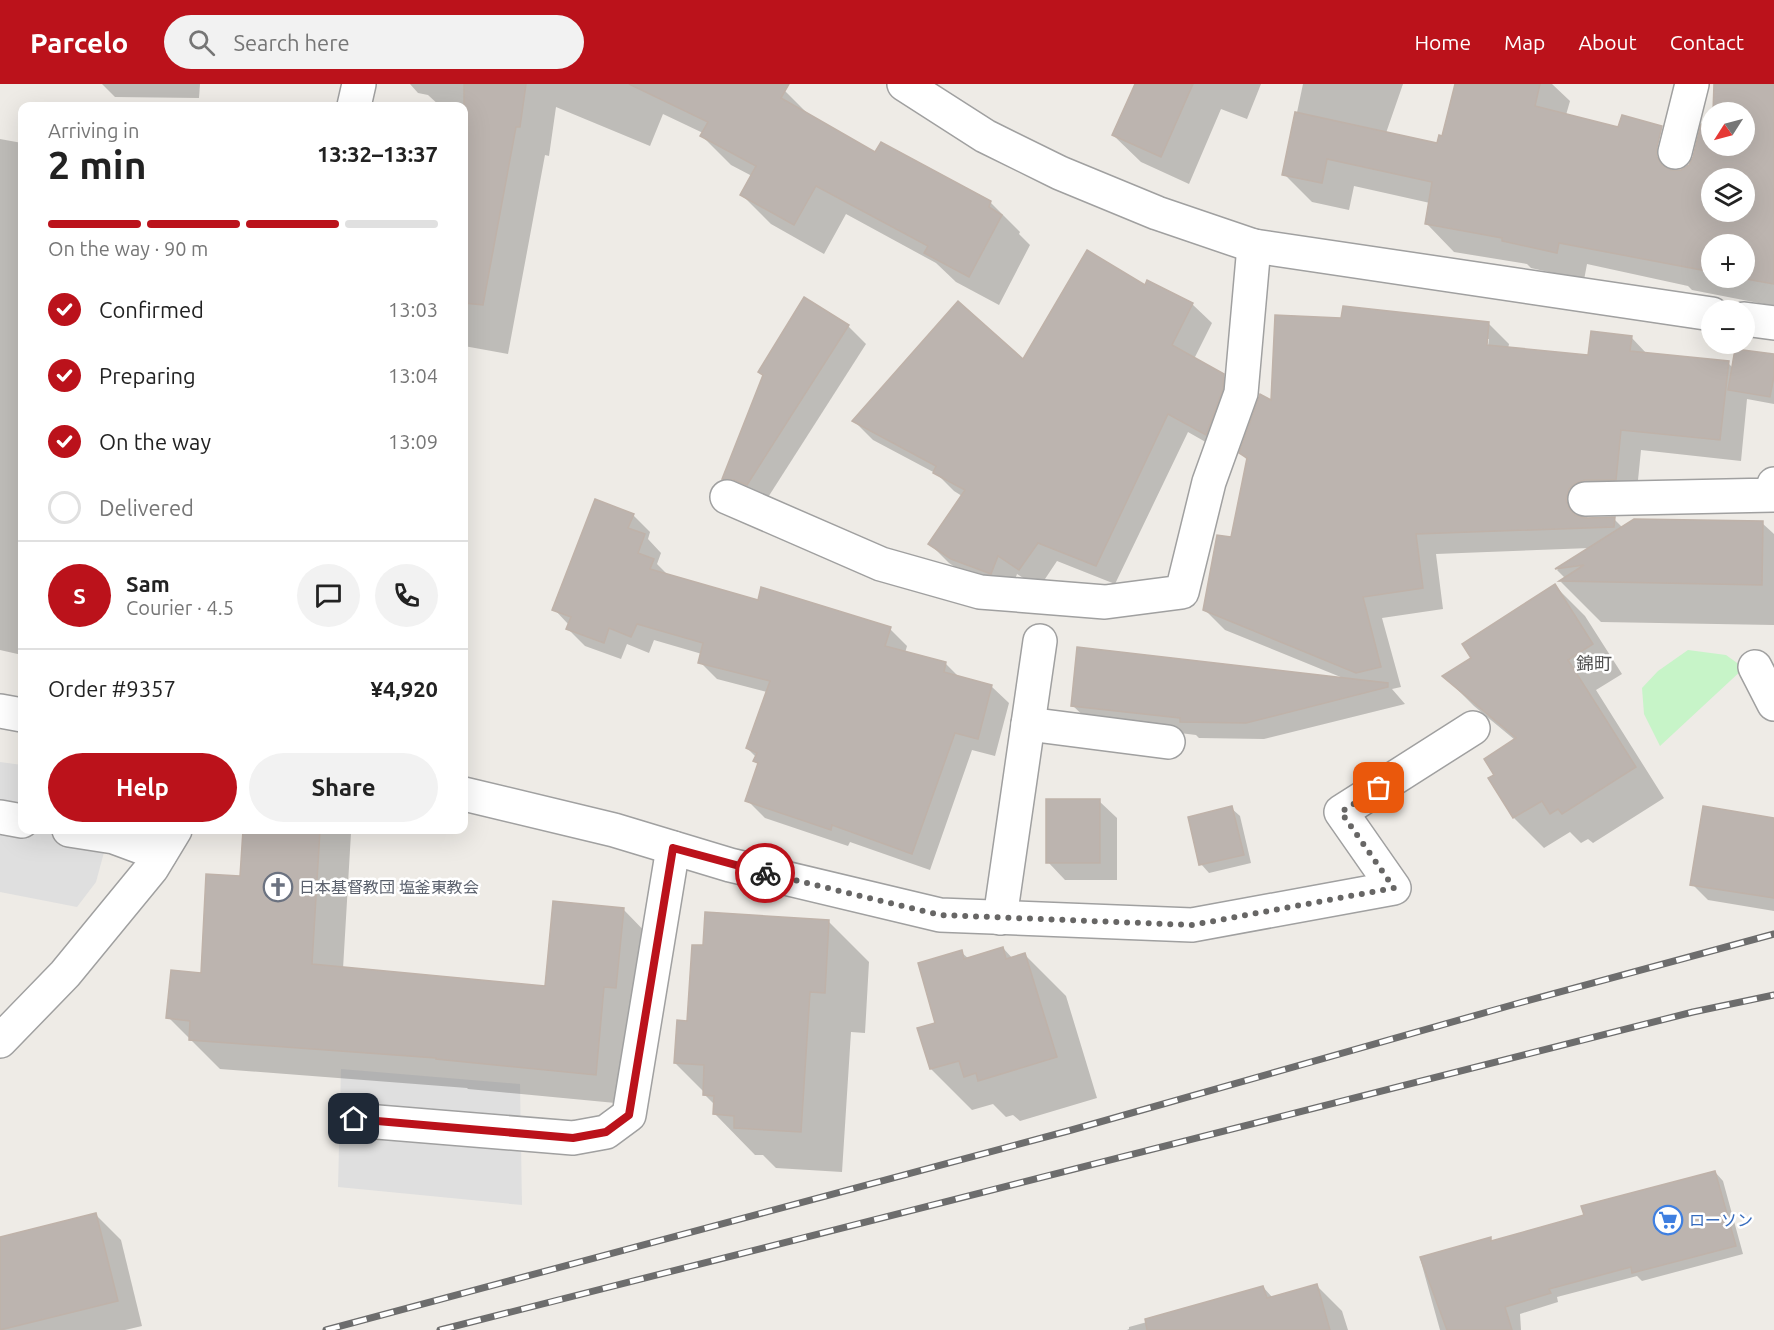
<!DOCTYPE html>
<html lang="en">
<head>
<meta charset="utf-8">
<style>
	body { margin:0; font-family:Ubuntu,"Noto Sans JP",sans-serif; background:#f2f2f2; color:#222; height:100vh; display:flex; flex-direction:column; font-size:22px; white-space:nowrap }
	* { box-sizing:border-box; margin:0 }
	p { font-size:20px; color:#767676 }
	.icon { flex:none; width:33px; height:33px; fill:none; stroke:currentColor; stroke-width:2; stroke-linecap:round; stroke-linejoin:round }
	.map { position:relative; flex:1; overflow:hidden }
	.sheet { position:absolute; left:18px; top:18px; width:450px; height:732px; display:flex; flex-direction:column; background:#fff; border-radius:12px; box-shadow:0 6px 24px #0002 }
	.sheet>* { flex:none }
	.needle { width:39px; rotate:234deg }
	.controls { position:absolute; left:1701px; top:18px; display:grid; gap:12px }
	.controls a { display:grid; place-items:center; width:54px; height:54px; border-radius:50%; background:#fff; box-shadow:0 6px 24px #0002; font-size:30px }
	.pin { position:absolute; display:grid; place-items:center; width:51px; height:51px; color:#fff; margin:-26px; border-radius:12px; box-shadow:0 3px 9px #0006 }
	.courier { position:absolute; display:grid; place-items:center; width:60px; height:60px; margin:-30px; border:4px solid #bb121b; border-radius:50%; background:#fff; color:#222; box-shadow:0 2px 8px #0007 }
	.head em { font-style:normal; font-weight:700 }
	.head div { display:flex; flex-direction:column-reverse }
	.head { display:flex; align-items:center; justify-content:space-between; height:102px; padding:0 30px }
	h1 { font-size:39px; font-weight:700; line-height:45px }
	.bar { display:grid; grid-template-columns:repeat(4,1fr); gap:9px 6px; align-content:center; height:72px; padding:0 30px }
	.bar i { height:8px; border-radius:4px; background:#e0e0e0 }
	.bar .active { background:#bb121b }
	.bar p { grid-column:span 4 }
	.line { display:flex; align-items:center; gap:15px; padding:0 30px; border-top:2px solid #e0e0e0 }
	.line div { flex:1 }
	.round { display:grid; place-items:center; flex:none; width:63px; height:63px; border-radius:32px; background:#f2f2f2 }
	ol { padding:0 30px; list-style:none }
	li { display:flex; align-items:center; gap:18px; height:66px }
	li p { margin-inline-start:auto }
	li .icon { padding:6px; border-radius:50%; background:#bb121b; color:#fff; stroke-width:4 }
	li:last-child { color:#767676 }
	li i { width:33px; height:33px; border:3px solid #e0e0e0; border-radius:50% }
	.button { display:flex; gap:12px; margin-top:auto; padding:12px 30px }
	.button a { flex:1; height:69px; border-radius:36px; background:#bb121b; color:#fff; font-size:24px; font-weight:700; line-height:69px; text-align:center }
	.button a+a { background:#f2f2f2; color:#222 }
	header { display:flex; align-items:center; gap:36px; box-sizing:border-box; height:84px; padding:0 30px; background:#bb121b; color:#fff }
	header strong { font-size:28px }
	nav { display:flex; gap:33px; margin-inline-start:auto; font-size:21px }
	.search { width:420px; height:54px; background:#f2f2f2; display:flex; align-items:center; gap:15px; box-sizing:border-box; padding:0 21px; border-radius:33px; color:#767676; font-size:22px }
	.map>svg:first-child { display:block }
</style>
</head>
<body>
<header>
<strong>Parcelo</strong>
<div class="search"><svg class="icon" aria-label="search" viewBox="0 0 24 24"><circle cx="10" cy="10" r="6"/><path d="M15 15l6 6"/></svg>Search here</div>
<nav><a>Home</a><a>Map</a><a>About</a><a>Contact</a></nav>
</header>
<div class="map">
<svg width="1774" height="1246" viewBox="0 0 1774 1246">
	<rect width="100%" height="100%" fill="#eeebe6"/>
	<!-- park -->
	<path fill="#c7f4c8" d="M1688,566L1726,571L1744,584L1660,662L1644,630L1642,604L1658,587Z"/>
	<!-- parking -->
	<g fill="#dfdfdf">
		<path d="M0,678L22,681V746H110L96,798L77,823L0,808Z"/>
		<path d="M341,985L520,1000L522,1121L338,1103Z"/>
	</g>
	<!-- shadow -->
	<g fill="#0003" fill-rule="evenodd">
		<path d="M102,0H200L199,14L115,13Z"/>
		<path d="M410,0H772L785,7L811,33L876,70L881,60L991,119L1020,148L1019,150L1030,161L999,221L956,198L936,179L846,130L824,170L771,140L742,111L752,92L731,81L702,52L703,49L663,30L650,62L556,23L549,72L545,71L508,270L464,262V22H440L428,11L418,9Z"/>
		<path d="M1136,0H1261L1247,35L1221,25L1189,100L1141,78L1113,51Z"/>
		<path d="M1303,0H1403L1386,49L1439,61L1443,53L1456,0H1552L1570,17L1566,31L1671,88L1774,93V222L1692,206L1688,202L1587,180L1584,196L1531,184L1527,180L1454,168L1427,140L1430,119L1354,102L1349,126L1312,118L1284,90ZM1712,94H1744V128H1712ZM1712,160H1744V194H1712Z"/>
		<path d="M0,55L22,59V571L0,566Z"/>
		<path d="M1146,203L1192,220L1212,239L1194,275L1223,291L1242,311L1225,369L1188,348L1115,500L1057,477L1039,504L1017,490L1011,508L973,495L949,479L930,460L962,412L954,407L937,390L873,356L854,337L1023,277Z"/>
		<path d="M804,215L848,242L866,260L765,418L741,412L724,395Z"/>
		<path d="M1488,239L1509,260L1508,265L1589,273L1631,253L1647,270L1728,279L1733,284L1774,272V320L1747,315L1741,377L1641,366L1636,416L1589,426L1587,435H1614L1623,444L1762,439L1774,450V541L1601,538L1561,498L1566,495L1557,486L1590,464L1436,470L1443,525L1382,534L1401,603L1392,605L1405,620L1264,655L1199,654L1196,651L1090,638L1072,621L1343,594L1225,546L1204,525L1232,455L1248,377L1241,369L1273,319ZM1486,255H1489L1487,269Z"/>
		<path d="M633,431L650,448L648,455L661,469L657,480L669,492L759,518L890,545L907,562L905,569L946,580L960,594L991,602L1009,619L995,672L972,666L930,786L850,758L848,762L765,734L747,716L759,681L755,677L756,673L747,664L767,608L717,595L700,578L702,570L654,556L649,569L627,560L621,575L585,562L568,545L569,541L554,525Z"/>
		<path d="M1555,502L1585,532L1622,590L1596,606L1664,714L1593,759L1588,755L1581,759L1570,748L1544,764L1514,734L1490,695L1496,691L1515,656L1474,622L1445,593L1473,575Z"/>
		<path d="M1099,717L1117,734V796H1065L1048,778Z"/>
		<path d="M1231,724L1240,732L1251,779L1209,789L1201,780Z"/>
		<path d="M1774,735V827L1708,816L1692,800Z"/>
		<path d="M244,746H348L351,749L343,885L546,903L623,825L653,856L626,1020L468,1005L467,1004L220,985L168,933L203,891L242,794Z"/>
		<path d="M828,837L869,878L865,949L851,948L842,1088L776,1084L763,1071H755L715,1030V1021L704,1010V1008L675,979L689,938L704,863Z"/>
		<path d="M1003,864L1013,875L1025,871L1066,912L1097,1014L1020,1037L1013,1031L1006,1033L993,1020L972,1026L931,985L937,940L961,868L969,875Z"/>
		<path d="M1715,1088L1723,1097L1743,1170L1642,1197L1637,1192L1557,1213L1558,1218L1520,1230L1521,1246H1440L1420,1174L1490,1155L1493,1158L1585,1132Z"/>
		<path d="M96,1131L121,1156L142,1242L125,1246H0V1154Z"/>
		<path d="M1316,1201L1342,1227L1348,1246H1127L1129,1245V1243L1194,1225L1263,1203L1273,1214Z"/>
	</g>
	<!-- building -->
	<g fill="#bcb4af" stroke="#bfb2a9" stroke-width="1.5" fill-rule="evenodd">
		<path d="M464,0H526L520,43H516L483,221L464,219Z"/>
		<path d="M629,0H789L781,14L875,68L881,58L991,117L989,123L1002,131L969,193L924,169L928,162L816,102L794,141L740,111L756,82L700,52L708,38Z"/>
		<path d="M1135,0H1193L1161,73L1112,51Z"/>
		<path d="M1455,0H1540L1535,22L1618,43L1622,31L1662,42L1657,63V73L1662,81L1671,86H1681L1689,81L1693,73L1701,40L1712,42V62H1744V28H1713L1714,0H1774V200L1740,194H1744V160H1712V188L1559,159L1557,169L1502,157V154L1425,140L1432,98L1327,75L1322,99L1282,91L1295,28L1437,59L1439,51L1442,52ZM1712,94H1744V128H1712Z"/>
		<path d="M1087,166L1145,201L1147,196L1193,219L1172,261L1224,290L1223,305L1206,351L1168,330L1096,482L1038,459L1019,486L998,472L991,490L951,475L928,460L965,406L933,389L936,382L852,337L958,217L1023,275Z"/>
		<path d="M804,213L849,241L747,401L734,396L722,395L763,291L758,288Z"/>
		<path d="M1343,222L1489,238L1487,261L1588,271L1591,247L1632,252L1630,267L1729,277L1720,356L1621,346L1616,396H1585L1576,399L1569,405L1566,415L1569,424L1575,431L1585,434L1615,433L1614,443L1416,450L1423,504L1363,513L1381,583L1356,589L1203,526L1217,451L1231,453L1247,374L1239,369L1260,310L1271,316L1275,231L1341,234Z"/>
		<path d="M1735,265L1774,270V292L1770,313L1728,306Z"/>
		<path d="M595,415L634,430L628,444L645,450L638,469L654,475L650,485L758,516L761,503L891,543L885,562L946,578L944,588L992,601L978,655L955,649L912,770L832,741L831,746L745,717L758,679L753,677L757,669L746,664L770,597L698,579L703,559L637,540L631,553L609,544L604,559L566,545L571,533L552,526Z"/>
		<path d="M1634,435L1763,437L1762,501L1559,497L1584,481L1555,485Z"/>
		<path d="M1555,500L1593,560L1568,576L1636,683L1562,730L1558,725L1550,730L1542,717L1513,734L1488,694L1494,691L1484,675L1516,654L1442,592L1471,574L1462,560Z"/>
		<path d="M1077,563L1388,599V603L1246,639L1180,638V634L1071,622Z"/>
		<rect x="1046" y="715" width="54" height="64"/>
		<path d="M1232,722L1244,771L1199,781L1188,733Z"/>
		<path d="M1703,722L1774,734V814L1690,801Z"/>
		<path d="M243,746H320L312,880L545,902L553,817L624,824L616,904L604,903L596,991L436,975V974L189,956L190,937L166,934L171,886L201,889L206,790L240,792Z"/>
		<path d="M705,828L829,836L825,909L810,908L801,1048L734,1044V1032L713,1030L714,1012L703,1011L704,981L674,979L677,936L687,937L692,861H703Z"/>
		<path d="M1003,863L1006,875L1025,869L1057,973L978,997L976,989L964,993L959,977L930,985L917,944L935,939L918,879L962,866L964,875Z"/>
		<path d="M1715,1087L1736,1162L1632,1189L1631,1183L1549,1205L1551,1209L1505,1223L1512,1246H1447L1420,1173L1491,1153V1157L1584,1131L1581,1122Z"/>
		<path d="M96,1129L118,1217L0,1246V1153Z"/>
		<path d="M1317,1200L1330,1246H1147L1145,1235L1263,1202L1267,1214Z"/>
	</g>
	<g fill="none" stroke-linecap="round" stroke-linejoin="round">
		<!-- minor casing -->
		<g stroke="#a0a0a0" stroke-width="36">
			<g id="minor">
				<path d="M904,0L985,52L1060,89L1157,129L1254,162L1712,230"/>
				<path d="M354,22L359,0"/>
				<path d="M1675,68L1692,0"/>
				<path d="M1744,235L1774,239"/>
				<path d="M727,413L881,480L980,508L1105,518L1182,508L1209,398L1241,309L1254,162"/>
				<path d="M1585,415L1773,411L1774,400"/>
				<path d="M1755,583L1774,620"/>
				<path d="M0,627L22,631"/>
				<path d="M1028,640L1168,658"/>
				<path d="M464,710L614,746L730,781L940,831L1192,841L1394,804L1341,728L1473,644"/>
				<path d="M0,733L22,737"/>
				<path d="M69,746L114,753L160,770"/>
				<path d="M1000,834L1040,557"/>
				<path d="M0,957L65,890L152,784L175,746"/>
				<path d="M353,1036L573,1054L606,1048L629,1031L673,764"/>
			</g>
		</g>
		<!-- minor -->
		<use href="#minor" stroke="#fff" stroke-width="33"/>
		<!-- rail casing -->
		<g stroke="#6d6d6d" stroke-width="7">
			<g id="rail">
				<path d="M326,1246L1068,1047L1512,921L1774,850"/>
				<path d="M440,1246L1693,928L1774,911"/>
			</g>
		</g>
		<!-- rail -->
		<use href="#rail" stroke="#fff" stroke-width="4.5" stroke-dasharray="14" stroke-linecap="butt"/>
	</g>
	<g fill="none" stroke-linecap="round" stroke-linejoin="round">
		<!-- done -->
		<path stroke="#676665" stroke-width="6" stroke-dasharray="0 10.8" d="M765,789L940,831L1192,841L1394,804L1341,728L1379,704"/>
		<!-- route -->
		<path stroke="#bb121b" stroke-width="8" d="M354,1035L573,1054L606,1048L629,1031L673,764L765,789"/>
	</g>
	<!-- icons -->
	<defs>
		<g id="church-ring" transform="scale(1.5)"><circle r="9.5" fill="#fff" stroke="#6b7280" stroke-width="1.5"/><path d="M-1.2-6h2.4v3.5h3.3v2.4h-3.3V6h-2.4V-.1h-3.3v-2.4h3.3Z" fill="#6b7280"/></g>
		<g id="supermarket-ring" transform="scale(1.5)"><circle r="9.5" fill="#fff" stroke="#3f7fe0" stroke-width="1.5"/><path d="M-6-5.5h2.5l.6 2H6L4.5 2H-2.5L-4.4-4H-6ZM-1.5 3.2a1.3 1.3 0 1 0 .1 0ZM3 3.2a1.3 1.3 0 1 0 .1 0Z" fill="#3f7fe0"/></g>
	</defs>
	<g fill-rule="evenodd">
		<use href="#church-ring" x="278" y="803"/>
		<use href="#supermarket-ring" x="1668" y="1136"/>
	</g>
	<g text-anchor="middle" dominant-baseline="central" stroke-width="5" stroke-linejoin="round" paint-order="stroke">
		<!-- worship labels -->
		<g font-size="16" fill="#5b616d" stroke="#fff" text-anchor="start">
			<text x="299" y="803">日本基督教団 塩釜東教会</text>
		</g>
		<!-- shop labels -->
		<g font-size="16" fill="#366cbe" stroke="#fff" text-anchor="start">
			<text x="1689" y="1136">ローソン</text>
		</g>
		<!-- neighbourhood labels -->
		<g font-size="18" fill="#525252" stroke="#fff">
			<text x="1594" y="579">錦町</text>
		</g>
	</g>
</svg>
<div class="controls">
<a><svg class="needle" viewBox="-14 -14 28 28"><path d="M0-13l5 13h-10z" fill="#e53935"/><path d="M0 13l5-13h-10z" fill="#767676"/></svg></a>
<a><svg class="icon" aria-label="layers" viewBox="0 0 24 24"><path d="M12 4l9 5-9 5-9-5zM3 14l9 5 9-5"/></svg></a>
<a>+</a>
<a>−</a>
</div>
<div class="pin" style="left:1379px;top:704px;background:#ea580c"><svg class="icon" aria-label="bag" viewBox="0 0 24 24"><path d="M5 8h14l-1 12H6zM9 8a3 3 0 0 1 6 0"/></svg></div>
<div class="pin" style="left:354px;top:1035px;background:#1f2937"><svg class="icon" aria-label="home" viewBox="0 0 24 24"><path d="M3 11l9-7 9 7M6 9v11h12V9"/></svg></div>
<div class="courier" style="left:765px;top:789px"><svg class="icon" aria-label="bike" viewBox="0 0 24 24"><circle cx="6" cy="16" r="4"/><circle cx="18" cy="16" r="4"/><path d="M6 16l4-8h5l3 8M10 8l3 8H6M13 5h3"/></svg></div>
<section class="sheet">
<div class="head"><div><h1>2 min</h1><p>Arriving in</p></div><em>13:32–13:37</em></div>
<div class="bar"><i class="active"></i><i class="active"></i><i class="active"></i><i></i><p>On the way · 90 m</p></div>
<ol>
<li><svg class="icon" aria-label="check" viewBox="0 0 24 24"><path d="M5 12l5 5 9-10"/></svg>Confirmed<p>13:03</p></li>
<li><svg class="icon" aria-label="check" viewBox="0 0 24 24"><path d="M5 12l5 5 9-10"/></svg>Preparing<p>13:04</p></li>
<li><svg class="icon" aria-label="check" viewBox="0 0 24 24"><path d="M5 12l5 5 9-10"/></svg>On the way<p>13:09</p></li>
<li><i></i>Delivered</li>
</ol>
<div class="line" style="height:108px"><b class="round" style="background:#bb121b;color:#fff">S</b><div><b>Sam</b><p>Courier · 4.5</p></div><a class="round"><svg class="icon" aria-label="chat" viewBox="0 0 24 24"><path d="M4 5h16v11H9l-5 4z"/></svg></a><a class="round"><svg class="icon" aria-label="phone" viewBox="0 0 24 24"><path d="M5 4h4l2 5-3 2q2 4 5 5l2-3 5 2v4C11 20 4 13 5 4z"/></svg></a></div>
<div class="line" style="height:78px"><div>Order #9357</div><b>¥4,920</b></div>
<div class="button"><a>Help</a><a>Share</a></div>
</section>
</div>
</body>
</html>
